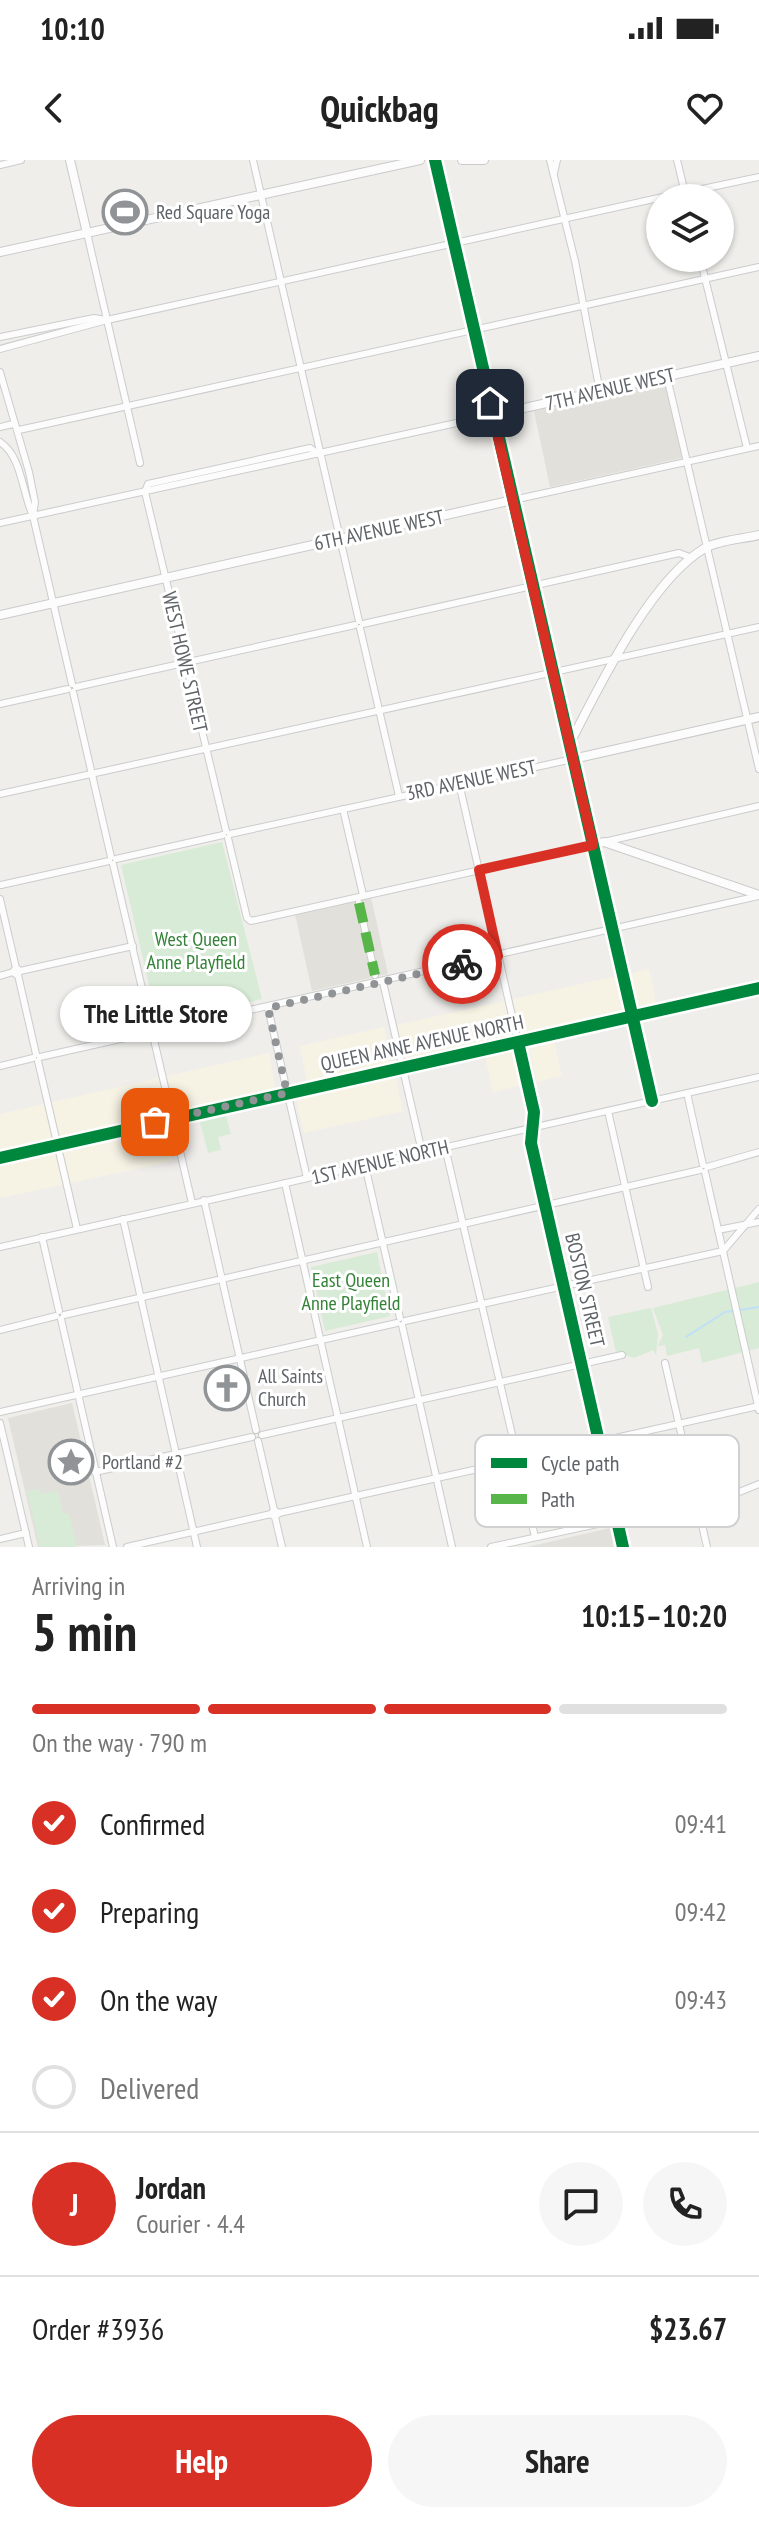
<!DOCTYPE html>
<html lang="en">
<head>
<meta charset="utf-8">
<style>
	body { margin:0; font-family:"PT Sans Narrow",sans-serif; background:#f6f6f6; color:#222; height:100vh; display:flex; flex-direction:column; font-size:30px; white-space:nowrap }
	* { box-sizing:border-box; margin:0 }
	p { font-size:26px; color:#767676 }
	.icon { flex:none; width:44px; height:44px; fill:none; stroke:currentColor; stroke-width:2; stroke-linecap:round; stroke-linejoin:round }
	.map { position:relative; height:1387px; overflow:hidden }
	.panel { display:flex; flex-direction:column; background:#fff; flex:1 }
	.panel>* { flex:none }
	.fabs { position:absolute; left:646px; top:24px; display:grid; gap:16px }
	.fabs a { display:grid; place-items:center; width:88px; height:88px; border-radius:50%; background:#fff; box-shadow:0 2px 6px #0004; font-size:40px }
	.pin { position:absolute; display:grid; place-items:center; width:68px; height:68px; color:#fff; margin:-34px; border-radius:16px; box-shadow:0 4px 12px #0006 }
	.courier { position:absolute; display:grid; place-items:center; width:80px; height:80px; margin:-40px; border:6px solid #d93025; border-radius:50%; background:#fff; color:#222; box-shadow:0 2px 10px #0007 }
	.bubble { position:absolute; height:56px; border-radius:28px; background:#fff; box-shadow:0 2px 6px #0004; font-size:26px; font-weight:800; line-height:56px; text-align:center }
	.summary em { font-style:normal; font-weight:800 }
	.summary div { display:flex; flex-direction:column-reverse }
	.summary { display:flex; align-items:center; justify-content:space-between; height:136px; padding:0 32px }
	h1 { font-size:52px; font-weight:800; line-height:60px }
	.bar { display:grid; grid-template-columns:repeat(4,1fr); gap:12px 8px; align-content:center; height:96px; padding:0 32px }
	.bar i { height:10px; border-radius:6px; background:#e0e0e0 }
	.bar .on { background:#d93025 }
	.bar p { grid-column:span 4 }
	.line { display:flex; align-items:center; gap:20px; padding:0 32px; border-top:2px solid #e0e0e0 }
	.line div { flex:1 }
	.round { display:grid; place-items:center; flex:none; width:84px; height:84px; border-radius:42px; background:#f6f6f6 }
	ol { padding:0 32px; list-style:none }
	li { display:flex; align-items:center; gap:24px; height:88px }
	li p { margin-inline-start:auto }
	li .icon { padding:8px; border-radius:50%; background:#d93025; color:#fff; stroke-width:4 }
	li:last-child { color:#767676 }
	li i { width:44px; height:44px; border:4px solid #e0e0e0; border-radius:50% }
	.primary-button { display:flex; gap:16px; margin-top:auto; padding:16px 32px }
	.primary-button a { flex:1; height:92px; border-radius:48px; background:#d93025; color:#fff; font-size:32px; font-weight:800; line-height:92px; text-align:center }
	.primary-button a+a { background:#f6f6f6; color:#222 }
	.status { display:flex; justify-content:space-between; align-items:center; height:56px; padding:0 40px; background:#fff; direction:ltr }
	.status svg { height:22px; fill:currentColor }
	header { display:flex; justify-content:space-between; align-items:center; height:104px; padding:0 32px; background:#fff; font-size:36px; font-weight:800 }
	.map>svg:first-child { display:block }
</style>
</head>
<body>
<div class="status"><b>10:10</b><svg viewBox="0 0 49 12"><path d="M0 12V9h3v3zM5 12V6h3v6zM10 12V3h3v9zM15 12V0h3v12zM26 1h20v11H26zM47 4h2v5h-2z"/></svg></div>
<header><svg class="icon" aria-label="back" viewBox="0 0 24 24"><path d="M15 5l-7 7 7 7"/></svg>Quickbag<svg class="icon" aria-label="heart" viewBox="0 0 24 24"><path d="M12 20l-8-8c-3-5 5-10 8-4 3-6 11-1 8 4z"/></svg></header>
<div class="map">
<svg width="759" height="1387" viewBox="0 0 759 1387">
	<rect width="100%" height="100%" fill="#efeeea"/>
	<!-- commercial -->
	<g fill="#f7f3e4">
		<path d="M649,809L656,843L405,901L397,865Z"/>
		<path d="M384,867L403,951L304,973L295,935L309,931L300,886Z"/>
		<path d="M554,881L562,916L537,922L529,887Z"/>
		<path d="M514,889L522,925L493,932L485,896Z"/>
		<path d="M269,893L275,928L0,991V954Z"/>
		<path d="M165,966L173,1001L0,1038V1004Z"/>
	</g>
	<!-- education -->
	<g fill="#e2e0da">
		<path d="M665,222L682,298L550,327L534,251Z"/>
		<path d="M371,737L388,814L312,831L295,754Z"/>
		<path d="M72,1243L105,1385L38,1387L8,1258Z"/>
		<path d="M610,1368L614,1387H527Z"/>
	</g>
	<!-- green -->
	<g fill="#d8ebd6">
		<path d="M222,682L262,839L158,863L121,705Z"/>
		<path d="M226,956L231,974L218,977L221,990L208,993L200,962Z"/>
		<path d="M377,1092L390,1156L325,1171L311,1107Z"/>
		<path d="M759,1122V1188L702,1203L699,1188L667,1196L665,1185L658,1186L663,1175L653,1148Z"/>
		<path d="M651,1148L658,1174L656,1195L653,1190L634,1198L616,1192L608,1157Z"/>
		<path d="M40,1329L41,1334L57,1330L63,1354L69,1353L77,1387H40L27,1331Z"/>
	</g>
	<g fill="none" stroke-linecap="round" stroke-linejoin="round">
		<!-- stream -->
		<g stroke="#bfe0f9" stroke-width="2">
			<path d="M740,1150L759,1147"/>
			<path d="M686,1177L725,1152L734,1151"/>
		</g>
		<!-- street casing -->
		<g stroke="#cbcccc" stroke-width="8">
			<g id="street">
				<path d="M253,0L359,461"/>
				<path d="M550,0L575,101L600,232"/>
				<path d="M677,0L684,29"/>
				<path d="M0,5L21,0"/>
				<path d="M554,13L557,0"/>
				<path d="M684,29L688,32L685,36L681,33Z"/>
				<path d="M688,32L759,17"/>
				<path d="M87,73L140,303"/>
				<path d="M700,98L747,288"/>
				<path d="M0,177L94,158L107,160"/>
				<path d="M0,189L107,160L681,33"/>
				<path d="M0,212L29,312L35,342L33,356"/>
				<path d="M667,217L759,609"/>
				<path d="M0,267L13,264"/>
				<path d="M19,270L759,107"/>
				<path d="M0,282C22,296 22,333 33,356L72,524"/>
				<path d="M145,332L226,671"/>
				<path d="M145,332L148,324L310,288L320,295"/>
				<path d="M513,340L759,286"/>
				<path d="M0,363L493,255"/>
				<path d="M363,464L679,393L692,398"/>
				<path d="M360,468L399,636"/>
				<path d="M76,527L355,465"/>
				<path d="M73,532L111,697"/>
				<path d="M0,544L68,529"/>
				<path d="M459,623L518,882"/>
				<path d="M0,634L759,467"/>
				<path d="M343,649L363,735"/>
				<path d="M230,674L573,599"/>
				<path d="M228,678L247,758L251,761L593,685"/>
				<path d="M604,682L759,646"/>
				<path d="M116,699L223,675"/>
				<path d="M113,704L192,1043"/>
				<path d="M1,725L109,701"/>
				<path d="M0,739L16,808"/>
				<path d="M359,743L375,815"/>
				<path d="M16,808L20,811L17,815L13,812Z"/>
				<path d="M20,811L133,786"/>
				<path d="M18,815L36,894"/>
				<path d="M0,816L13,812"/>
				<path d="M383,822L422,992"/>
				<path d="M268,848L307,1018"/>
				<path d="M632,856L652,941"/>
				<path d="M40,897L759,736"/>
				<path d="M38,901L77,1069"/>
				<path d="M0,906L33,898"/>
				<path d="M687,933L703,1005"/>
				<path d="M608,951L648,1127"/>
				<path d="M445,987L517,1296"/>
				<path d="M365,1005L400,1158"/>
				<path d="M707,1007L759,992"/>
				<path d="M705,1012L759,1250"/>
				<path d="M285,1023L367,1387"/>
				<path d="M204,1040L256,1270"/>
				<path d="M123,1059L197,1387"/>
				<path d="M718,1070L759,1062"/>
				<path d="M42,1077L59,1151"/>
				<path d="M0,1087L759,917"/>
				<path d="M723,1091L759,1049"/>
				<path d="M64,1155L700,1010"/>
				<path d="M61,1159L113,1387"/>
				<path d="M405,1161L723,1091"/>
				<path d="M402,1165L452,1387"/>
				<path d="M0,1170L56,1156"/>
				<path d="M665,1203L707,1387"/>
				<path d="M0,1252L397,1163"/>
				<path d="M0,1263L29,1387"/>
				<path d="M262,1275L622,1195"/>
				<path d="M258,1281L274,1350"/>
				<path d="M521,1299L759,1246"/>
				<path d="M518,1303L535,1377"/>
				<path d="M95,1312L252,1277"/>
				<path d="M279,1353L514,1301"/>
				<path d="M275,1357L279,1353L274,1350L271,1354L275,1357L282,1387"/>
				<path d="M0,1379L26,1373"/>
				<path d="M127,1387L271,1354"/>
				<path d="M491,1387L732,1335L759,1324"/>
			</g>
		</g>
		<!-- secondary casing -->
		<g stroke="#cacacb" stroke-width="10">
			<g id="secondary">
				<path d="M70,0L87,73"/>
				<path d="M435,0L632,856"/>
				<path d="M462,0H484"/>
				<path d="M0,92L420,0"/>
				<path d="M493,255L759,196"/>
				<path d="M0,455L513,340"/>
				<path d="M570,583C599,527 650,420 705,388C719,380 743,379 759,375"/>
				<path d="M573,599L759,557"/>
				<path d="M593,685L604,682L759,735"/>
				<path d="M518,882L534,952L531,983L623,1387"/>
				<path d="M0,998L759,828"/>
			</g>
		</g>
		<!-- street -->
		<use href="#street" stroke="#fdfcfc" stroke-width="6"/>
		<!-- secondary -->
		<use href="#secondary" stroke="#fdfcfc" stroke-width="8"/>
		<!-- quiet -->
		<path stroke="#58b549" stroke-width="10" stroke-dasharray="20 10" stroke-linecap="butt" d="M359,743L375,815"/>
		<!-- cycleway casing -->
		<g stroke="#fff" stroke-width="17">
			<g id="cycleway">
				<path d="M435,0L652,941"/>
				<path d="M518,882L534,952L531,983L623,1387"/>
				<path d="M0,998L759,828"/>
			</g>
		</g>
		<!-- cycleway -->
		<use href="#cycleway" stroke="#00873e" stroke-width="12"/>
	</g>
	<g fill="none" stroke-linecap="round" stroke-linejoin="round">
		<!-- done -->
		<path stroke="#919496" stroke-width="8" stroke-dasharray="0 14.4" d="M155,962L287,933L268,848L462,804"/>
		<!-- route -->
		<path stroke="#d93025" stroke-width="10" d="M462,804L498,796L479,710L593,685L490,243"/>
	</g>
	<!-- icons -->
	<defs>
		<g id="stadium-ring" transform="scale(2.3)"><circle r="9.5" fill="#fff" stroke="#919496" stroke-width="1.5"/><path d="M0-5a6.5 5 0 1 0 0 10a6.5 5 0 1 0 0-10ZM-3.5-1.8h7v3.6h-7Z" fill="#919496"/></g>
		<g id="church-ring" transform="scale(2.3)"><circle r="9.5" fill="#fff" stroke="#919496" stroke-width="1.5"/><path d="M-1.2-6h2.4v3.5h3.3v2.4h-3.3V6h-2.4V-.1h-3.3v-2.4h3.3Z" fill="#919496"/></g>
		<g id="sight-ring" transform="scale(2.3)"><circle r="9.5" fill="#fff" stroke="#919496" stroke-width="1.5"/><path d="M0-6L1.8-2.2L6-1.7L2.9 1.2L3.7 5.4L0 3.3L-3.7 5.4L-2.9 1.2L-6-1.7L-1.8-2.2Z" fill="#919496"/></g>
	</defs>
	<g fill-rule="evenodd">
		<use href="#stadium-ring" x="125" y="52"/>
		<use href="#church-ring" x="227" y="1228"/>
		<use href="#sight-ring" x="71" y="1302"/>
	</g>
	<g text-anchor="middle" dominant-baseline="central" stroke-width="6" stroke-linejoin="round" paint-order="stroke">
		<!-- poi labels -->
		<g font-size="20" fill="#5f6368" stroke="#fff" text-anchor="start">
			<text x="156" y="52">Red Square Yoga</text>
			<text x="258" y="1216">All Saints<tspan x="258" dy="23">Church</tspan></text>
			<text x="102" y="1302">Portland #2</text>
		</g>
		<!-- street labels -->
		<g font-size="20" fill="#5f6368" stroke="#fff">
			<text transform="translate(610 229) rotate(-13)">7TH AVENUE WEST</text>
			<text transform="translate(379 370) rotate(-12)">6TH AVENUE WEST</text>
			<text transform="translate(185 502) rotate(77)">WEST HOWE STREET</text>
			<text transform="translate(471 620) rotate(-12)">3RD AVENUE WEST</text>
			<text transform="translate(422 883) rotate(-12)">QUEEN ANNE AVENUE NORTH</text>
			<text transform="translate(380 1002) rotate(-13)">1ST AVENUE NORTH</text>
			<text transform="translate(585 1130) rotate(77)">BOSTON STREET</text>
		</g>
		<!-- park labels -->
		<g font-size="20" fill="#348238" stroke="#fff">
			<text x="196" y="779">West Queen<tspan x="196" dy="23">Anne Playfield</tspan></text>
			<text x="351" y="1120">East Queen<tspan x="351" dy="23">Anne Playfield</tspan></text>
		</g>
	</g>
	<!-- legend -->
	<rect x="475" y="1275" width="264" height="92" rx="12" fill="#fff" stroke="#cfd0d2" stroke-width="2"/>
	<rect x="491" y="1298" width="36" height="10" fill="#00873e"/>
	<rect x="491" y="1334" width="36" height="10" fill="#58b549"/>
	<g font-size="22" fill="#5f6368">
		<text x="541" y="1311">Cycle path</text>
		<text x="541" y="1347">Path</text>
	</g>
</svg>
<div class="fabs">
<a><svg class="icon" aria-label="layers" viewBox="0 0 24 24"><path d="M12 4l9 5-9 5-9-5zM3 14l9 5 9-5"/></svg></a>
</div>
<div class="pin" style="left:155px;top:962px;background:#ea580c"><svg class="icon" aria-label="bag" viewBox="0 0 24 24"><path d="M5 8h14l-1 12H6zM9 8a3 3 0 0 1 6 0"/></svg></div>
<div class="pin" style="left:490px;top:243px;background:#1f2937"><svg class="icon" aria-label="home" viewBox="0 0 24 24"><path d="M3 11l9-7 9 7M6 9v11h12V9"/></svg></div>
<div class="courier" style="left:462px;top:804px"><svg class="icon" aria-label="bike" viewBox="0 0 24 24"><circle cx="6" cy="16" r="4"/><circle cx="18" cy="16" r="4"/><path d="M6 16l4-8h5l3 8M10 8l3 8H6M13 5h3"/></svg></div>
<div class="bubble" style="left:60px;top:826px;width:192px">The Little Store</div>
</div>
<section class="panel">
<div class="summary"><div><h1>5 min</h1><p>Arriving in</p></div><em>10:15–10:20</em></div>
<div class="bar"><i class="on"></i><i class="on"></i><i class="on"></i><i></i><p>On the way · 790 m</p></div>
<ol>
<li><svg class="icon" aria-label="check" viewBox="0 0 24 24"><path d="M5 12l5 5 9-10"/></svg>Confirmed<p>09:41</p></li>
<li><svg class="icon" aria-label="check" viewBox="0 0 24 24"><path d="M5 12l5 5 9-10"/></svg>Preparing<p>09:42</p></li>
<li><svg class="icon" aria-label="check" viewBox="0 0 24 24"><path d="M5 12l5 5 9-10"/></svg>On the way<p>09:43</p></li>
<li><i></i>Delivered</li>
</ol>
<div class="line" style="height:144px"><b class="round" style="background:#d93025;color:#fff">J</b><div><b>Jordan</b><p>Courier · 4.4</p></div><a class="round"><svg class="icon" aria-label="chat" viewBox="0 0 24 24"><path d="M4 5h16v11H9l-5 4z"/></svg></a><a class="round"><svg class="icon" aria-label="phone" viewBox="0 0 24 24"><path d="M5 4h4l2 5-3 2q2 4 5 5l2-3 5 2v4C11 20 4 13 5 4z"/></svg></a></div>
<div class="line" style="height:104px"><div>Order #3936</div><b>$23.67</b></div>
<div class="primary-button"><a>Help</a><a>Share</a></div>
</section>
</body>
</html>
